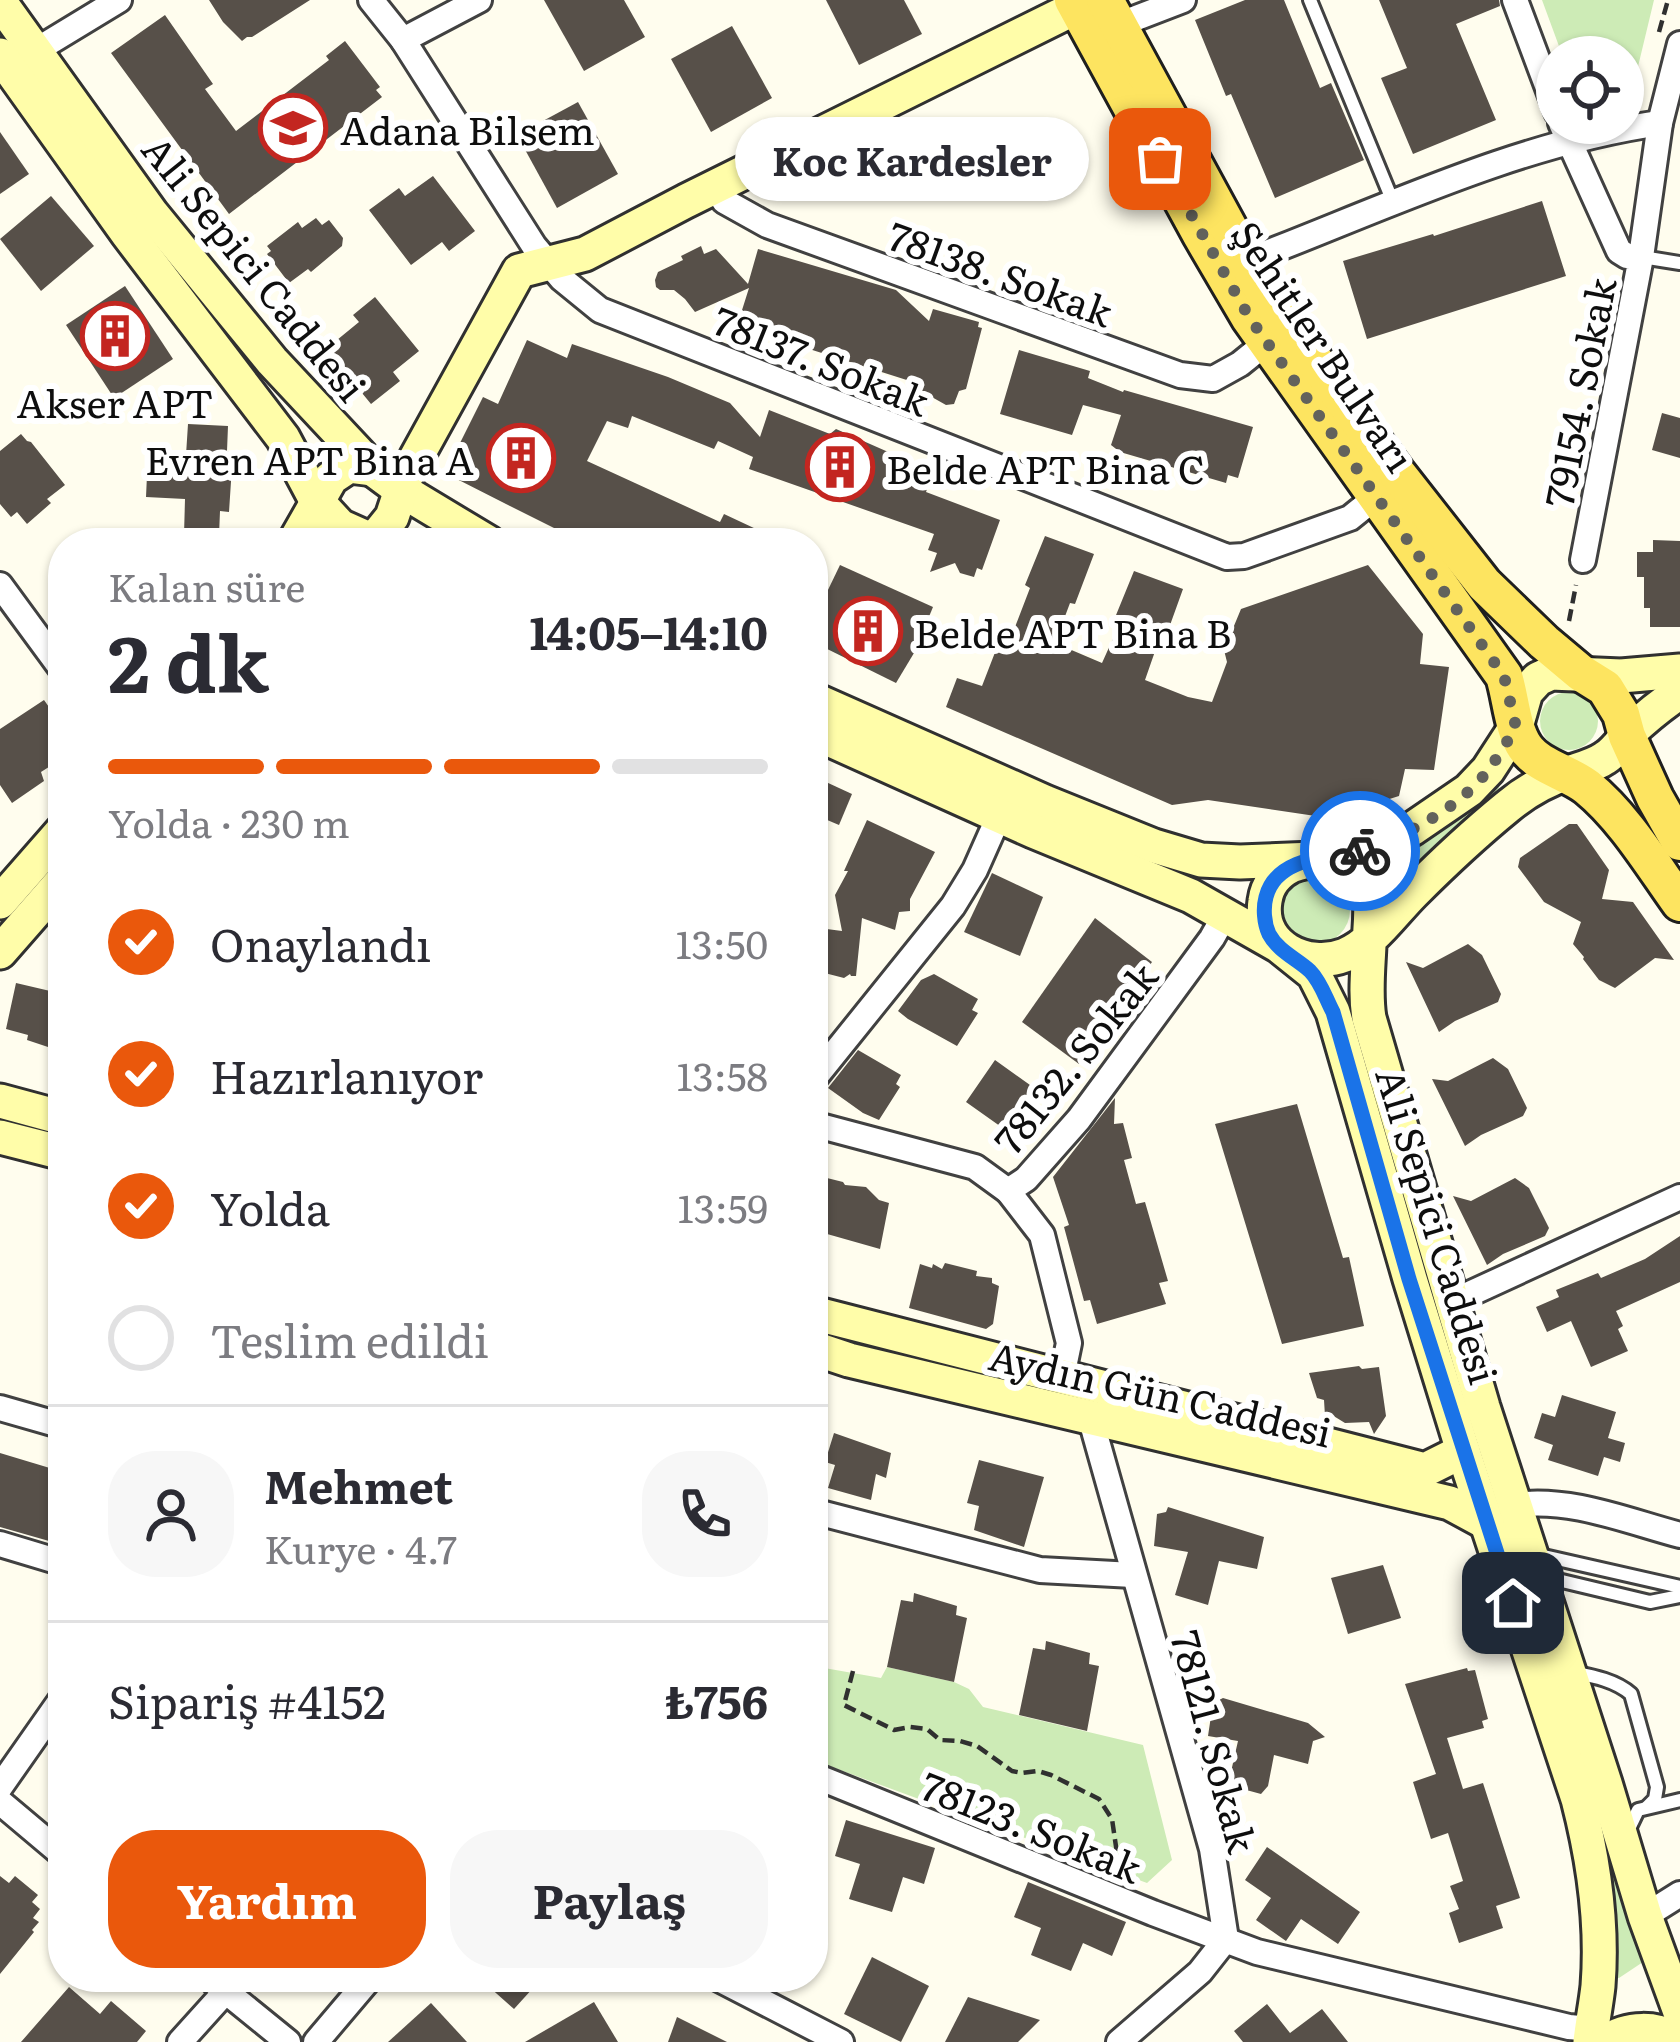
<!DOCTYPE html>
<html lang="tr">
<head>
<meta charset="utf-8">
<style>
	body { margin:0; font-family:Literata,serif; background:#f7f7f7; color:#2b2b33; height:100vh; display:flex; flex-direction:column; font-size:45px; white-space:nowrap }
	* { box-sizing:border-box; margin:0 }
	p { font-size:39px; color:#7c7c81 }
	.icon { flex:none; width:66px; height:66px; fill:none; stroke:currentColor; stroke-width:2; stroke-linecap:round; stroke-linejoin:round }
	.map { position:relative; flex:1; overflow:hidden }
	.side { position:absolute; left:48px; top:528px; width:780px; height:1464px; display:flex; flex-direction:column; background:#fff; border-radius:48px; box-shadow:0 3px 9px #0004 }
	.side>* { flex:none }
	.buttons { position:absolute; left:1536px; top:36px; display:grid; gap:24px }
	.buttons a { display:grid; place-items:center; width:108px; height:108px; border-radius:50%; background:#fff; box-shadow:0 3px 9px #0004; font-size:60px }
	.pin { position:absolute; display:grid; place-items:center; width:102px; height:102px; color:#fff; margin:-51px; border-radius:24px; box-shadow:0 6px 18px #0006 }
	.courier { position:absolute; display:grid; place-items:center; width:120px; height:120px; margin:-60px; border:9px solid #1a73e8; border-radius:50%; background:#fff; color:#222; box-shadow:0 3px 15px #0007 }
	.bubble { position:absolute; height:84px; border-radius:42px; background:#fff; box-shadow:0 3px 9px #0004; font-size:39px; font-weight:700; line-height:84px; text-align:center }
	.overview em { font-style:normal; font-weight:700 }
	.overview div { display:flex; flex-direction:column-reverse }
	.overview { display:flex; align-items:center; justify-content:space-between; height:204px; padding:0 60px }
	h1 { font-size:78px; font-weight:700; line-height:90px }
	.bar { display:grid; grid-template-columns:repeat(4,1fr); gap:18px 12px; align-content:center; height:144px; padding:0 60px }
	.bar i { height:15px; border-radius:9px; background:#e1e1e2 }
	.bar .selected { background:#ea580c }
	.bar p { grid-column:span 4 }
	.line { display:flex; align-items:center; gap:30px; padding:0 60px; border-top:3px solid #e1e1e2 }
	.line div { flex:1 }
	.round { display:grid; place-items:center; flex:none; width:126px; height:126px; border-radius:48px; background:#f7f7f7 }
	ol { padding:0 60px; list-style:none }
	li { display:flex; align-items:center; gap:36px; height:132px }
	li p { margin-inline-start:auto }
	li .icon { padding:12px; border-radius:50%; background:#ea580c; color:#fff; stroke-width:4 }
	li:last-child { color:#7c7c81 }
	li i { width:66px; height:66px; border:6px solid #e1e1e2; border-radius:50% }
	.primary-button { display:flex; gap:24px; margin-top:auto; padding:24px 60px }
	.primary-button a { flex:1; height:138px; border-radius:48px; background:#ea580c; color:#fff; font-size:48px; font-weight:700; line-height:138px; text-align:center }
	.primary-button a+a { background:#f7f7f7; color:#2b2b33 }
	.map>svg:first-child { display:block }
</style>
</head>
<body>
<div class="map">
<svg width="1680" height="2042" viewBox="0 0 1680 2042">
	<rect width="100%" height="100%" fill="#fffdee"/>
	<!-- green -->
	<g fill="#cdebb6">
		<path d="M1542,0H1654L1629,104H1623V57H1563Z"/>
		<circle cx="1569" cy="721" r="29"/>
		<path d="M1495,784L1504,792L1398,888L1380,861L1414,844Z"/>
		<circle cx="1316" cy="910" r="34"/>
		<path d="M1507,1527L1646,1960L1619,1978H1613Z"/>
		<path d="M813,1666L881,1678L887,1667L954,1682L969,1689L983,1707L1143,1745L1172,1860L1147,1883L813,1760Z"/>
	</g>
	<!-- building -->
	<g fill="#575049">
		<path d="M209,0H310L252,37H247L242,41L223,22Z"/>
		<path d="M544,0H624L645,37L584,71Z"/>
		<path d="M826,0H904L922,34L859,65Z"/>
		<path d="M1245,0H1284L1320,88L1331,83L1364,160L1275,198L1231,94L1226,96L1195,20Z"/>
		<path d="M1379,0H1499L1500,6L1456,24L1496,120L1413,154L1381,78L1407,68Z"/>
		<path d="M165,15L213,84L205,89L236,131L329,60L326,56L345,41L380,87L376,90L382,97L229,214L111,53Z"/>
		<path d="M732,26L772,98L711,132L671,59Z"/>
		<path d="M578,102L618,174L557,208L517,135Z"/>
		<path d="M0,132L29,174L0,194Z"/>
		<path d="M433,176L475,231L449,251L442,242L411,265L369,210L399,188L405,196Z"/>
		<path d="M51,196L94,246L41,291L0,239Z"/>
		<path d="M1542,201L1566,276L1367,339L1343,261L1433,234L1434,236Z"/>
		<path d="M316,218L322,225L329,220L343,238L342,246L311,272L308,269L289,283L267,254L271,251L267,246L298,222L302,228Z"/>
		<path d="M701,246L704,254L716,249L748,284L758,249L896,290L929,321L933,309L979,322L978,327L982,328L966,389L959,391L954,404L946,405L930,396H921L911,389L913,382L737,326L749,288L695,312L685,299L674,290H660L656,287L655,280L658,272L683,260L681,256Z"/>
		<path d="M125,286L173,359L114,398L66,325Z"/>
		<path d="M375,297L419,351L393,372L400,381L371,404L326,349L359,322L353,315Z"/>
		<path d="M527,340L567,358L572,344L668,377L730,403L760,437L769,410L830,434L836,429L920,466L937,461L926,492L1000,520L982,570L977,568L974,577L960,573L955,563L930,572L937,553L928,550L934,534L749,469L753,457L718,441L714,449L632,416L628,428L607,421L587,461L720,522L724,514L786,543H584L506,504L445,473L483,397L498,404Z"/>
		<path d="M1019,350L1090,371L1088,378L1123,392L1124,390L1253,427L1238,478L1228,475L1226,483L1120,452L1111,445L1121,415L1083,405L1072,435L1000,414Z"/>
		<path d="M1662,413L1680,418V458L1652,450Z"/>
		<path d="M188,424L228,426L227,451H233L229,512L220,511L219,536L184,535L185,499L146,497L148,453L186,455Z"/>
		<path d="M21,434L27,441L31,442L65,485L47,499L51,503L27,524L17,512L11,517L0,504V451Z"/>
		<path d="M1045,536L1094,554L1075,604L1070,603L1055,643L1102,663L1120,623L1114,620L1134,571L1183,589L1165,639L1160,637L1145,680L1188,697L1212,702L1227,662L1224,650L1241,609L1368,565L1423,634L1420,664L1449,667L1434,770L1405,769L1399,796L1329,818L1208,800L1172,805L946,707L957,678L982,686L1006,624L1015,627L1030,588L1025,585Z"/>
		<path d="M1653,540L1680,541V627H1650V608H1644V577H1637V552H1653Z"/>
		<path d="M840,565L933,607L914,653L896,683L813,642V621Z"/>
		<path d="M44,700L63,727V758L41,772L44,781L12,803L0,785V729Z"/>
		<path d="M813,776L852,794L839,825L813,814Z"/>
		<path d="M867,820L935,852L910,899V911L899,912L895,930L862,918L856,976H851L850,974L844,978L813,970V935L819,928L842,931L835,895L848,871H844Z"/>
		<path d="M1569,824H1577L1609,870L1602,899L1633,902L1674,960L1655,958L1615,988L1599,980L1583,959L1584,957L1573,944L1581,922L1544,902L1518,867L1520,858Z"/>
		<path d="M992,873L1043,897L1020,956L964,932Z"/>
		<path d="M1095,918L1152,962L1079,1064L1022,1022Z"/>
		<path d="M1468,944L1482,955L1501,994L1498,1002L1455,1021L1439,1032L1406,962L1423,968Z"/>
		<path d="M934,974L978,999L972,1010L978,1013L957,1046L908,1019L898,1011L921,980Z"/>
		<path d="M16,983L63,994V1047L55,1044L54,1049L27,1040L28,1035L6,1029Z"/>
		<path d="M858,1050L901,1075L896,1084L900,1087L879,1120L863,1113L828,1088Z"/>
		<path d="M1493,1058L1508,1069L1527,1108L1523,1116L1481,1135L1465,1146L1432,1079L1448,1081Z"/>
		<path d="M995,1060L1037,1090L1030,1101L1034,1105L1014,1136L966,1102Z"/>
		<path d="M1115,1098L1114,1124L1123,1123L1132,1158L1124,1160L1136,1204L1145,1202L1168,1281L1159,1283L1166,1304L1097,1324L1090,1300L1084,1301L1064,1227L1069,1225L1053,1177Z"/>
		<path d="M1297,1104L1343,1258L1349,1257L1364,1326L1282,1344L1215,1124Z"/>
		<path d="M827,1178L843,1182L845,1185L866,1187L879,1200L889,1203L880,1249L813,1230V1182L823,1183Z"/>
		<path d="M1515,1178L1529,1188L1549,1228L1545,1236L1503,1254L1487,1265L1453,1196L1471,1201Z"/>
		<path d="M1680,1236V1282L1616,1311L1623,1326L1618,1329L1628,1351L1591,1367L1571,1321L1547,1332L1536,1307L1559,1297L1556,1290L1598,1273L1601,1278L1645,1259Z"/>
		<path d="M945,1263L977,1271L976,1276L992,1278V1283L999,1286L993,1324L986,1329L909,1308L920,1264L932,1268L933,1264L942,1269Z"/>
		<path d="M1359,1366L1362,1369L1379,1367L1386,1416L1374,1434L1369,1422L1345,1423L1332,1415L1325,1416L1324,1400L1317,1398L1309,1373Z"/>
		<path d="M1562,1395L1616,1412L1608,1438L1625,1443L1620,1462L1604,1457L1598,1476L1548,1460L1553,1445L1534,1438L1542,1413L1555,1417Z"/>
		<path d="M834,1433L891,1453L886,1478L876,1474L871,1500L828,1488L835,1465L825,1462Z"/>
		<path d="M0,1453L63,1472V1545L0,1527Z"/>
		<path d="M979,1460L1044,1477L1024,1547L974,1530L979,1506L967,1503Z"/>
		<path d="M1168,1507L1264,1537L1257,1569L1219,1561L1208,1605L1175,1595L1188,1552L1154,1546L1157,1514L1166,1512Z"/>
		<path d="M1383,1565L1401,1618L1348,1634L1331,1578Z"/>
		<path d="M914,1593L957,1606L956,1615L967,1618L954,1682L887,1667L901,1600L913,1602Z"/>
		<path d="M1046,1641L1090,1653L1089,1664L1099,1666L1087,1731L1019,1715L1033,1648L1045,1650Z"/>
		<path d="M1467,1668L1468,1671L1475,1670L1488,1719L1482,1721L1484,1728L1447,1738L1463,1789L1483,1783L1520,1898L1496,1906L1503,1928L1459,1943L1449,1913L1459,1909L1450,1886L1463,1881L1448,1833L1431,1839L1413,1782L1436,1774L1405,1684Z"/>
		<path d="M1223,1698L1308,1723L1325,1737L1313,1741L1308,1764L1274,1755L1268,1786L1261,1794L1228,1785L1238,1741L1208,1736L1213,1703Z"/>
		<path d="M846,1820L935,1848L924,1884L903,1877L892,1912L849,1899L860,1864L835,1856Z"/>
		<path d="M1267,1847L1360,1912L1338,1944L1301,1919L1286,1941L1256,1920L1271,1898L1245,1880Z"/>
		<path d="M0,1876L9,1883L15,1876L38,1895L32,1902L40,1909L33,1918L39,1922L32,1930L34,1932L0,1974Z"/>
		<path d="M1028,1882L1126,1922L1112,1956L1083,1943L1071,1971L1031,1955L1041,1928L1014,1917Z"/>
		<path d="M872,1957L929,1986L901,2042L844,2014Z"/>
		<path d="M478,1977H543L514,2009Z"/>
		<path d="M69,1987L100,2014L111,2001L146,2031L137,2042H21Z"/>
		<path d="M968,1997L1040,2020L1018,2042H945Z"/>
		<path d="M594,2002L618,2042H525Z"/>
		<path d="M431,2003L467,2042H388Z"/>
		<path d="M1267,2004L1290,2033L1322,2009L1348,2042H1243L1234,2031Z"/>
		<path d="M677,2017L727,2042H668Z"/>
	</g>
	<g fill="none" stroke-linecap="round" stroke-linejoin="round">
		<!-- service casing -->
		<g stroke="#414141" stroke-width="18">
			<g id="service">
				<path d="M1310,0L1393,202"/>
				<path d="M1642,257L1680,263"/>
				<path d="M1535,1554L1680,1587"/>
				<path d="M1541,1576L1650,1602L1680,1596"/>
				<path d="M1572,1672C1592,1676 1615,1680 1631,1694L1657,1787L1655,1799L1647,1807"/>
				<path d="M1627,1833L1638,1810L1680,1800"/>
			</g>
		</g>
		<!-- minor casing -->
		<g stroke="#414141" stroke-width="30">
			<g id="minor">
				<path d="M371,0L403,40L534,246L562,279L600,310L1227,557L1244,556L1350,518L1376,497"/>
				<path d="M1515,0L1557,112"/>
				<path d="M1118,25L1183,0"/>
				<path d="M403,40L479,0"/>
				<path d="M35,51L119,0"/>
				<path d="M1561,123L1619,251L1627,256L1641,257L1583,560"/>
				<path d="M717,186L724,201L767,225L1180,375L1213,379L1240,364L1266,343"/>
				<path d="M1641,257L1660,123L1680,44"/>
				<path d="M1246,261C1380,210 1518,143 1660,123"/>
				<path d="M0,585L63,671"/>
				<path d="M813,1080L953,906L975,870L999,816"/>
				<path d="M813,1124L975,1167L1008,1191"/>
				<path d="M1452,1302L1680,1197"/>
				<path d="M1062,1377L1069,1343L1042,1235L1008,1191L1026,1179L1079,1119L1212,938L1225,915"/>
				<path d="M0,1408L63,1426"/>
				<path d="M1091,1420L1212,1849L1226,1939L1200,1972L1119,2042"/>
				<path d="M1515,1505C1570,1497 1627,1521 1680,1535"/>
				<path d="M813,1511L1040,1570L1133,1575"/>
				<path d="M0,1544L63,1563"/>
				<path d="M813,1775L1153,1913L1257,1952L1569,2027L1591,2029"/>
				<path d="M0,1787L63,1697"/>
				<path d="M0,1802L63,1855"/>
				<path d="M1645,1916L1680,1894"/>
				<path d="M208,1977L288,2042"/>
				<path d="M715,1977L841,2042"/>
				<path d="M180,2042L226,1991"/>
				<path d="M316,2042L371,1977"/>
			</g>
		</g>
		<!-- secondary casing -->
		<g stroke="#303030" stroke-width="39">
			<g id="secondary">
				<path d="M0,2L152,214L272,361L374,470L401,490L489,543"/>
				<path d="M0,55L127,233L283,438L316,500L340,526L378,543"/>
				<path d="M294,543L331,478L349,466L382,470"/>
				<path d="M371,543L392,517L405,478L519,271L585,254L686,201L1077,7"/>
				<path d="M1680,692C1662,704 1646,717 1630,732C1622,741 1615,752 1605,758C1595,765 1583,768 1571,772C1548,779 1526,791 1507,807C1474,834 1443,863 1413,893C1393,913 1372,944 1345,955C1307,970 1258,946 1265,901C1267,885 1277,873 1291,866C1306,860 1320,859 1336,862C1381,871 1370,913 1369,945C1368,969 1365,994 1369,1018L1483,1407L1605,1783L1645,1916L1680,2012"/>
				<path d="M813,699L1045,802L1154,846L1201,860L1240,862L1314,859L1363,850L1412,829L1469,790L1488,770L1516,727L1526,692L1538,679L1551,673L1621,676L1680,671"/>
				<path d="M813,732L1033,831L1191,896L1279,946L1314,974L1333,1012L1410,1279L1463,1451L1578,1799C1594,1861 1603,1922 1598,1986C1596,2005 1592,2023 1590,2042"/>
				<path d="M0,902L63,830"/>
				<path d="M0,952L63,880"/>
				<path d="M0,1101L63,1118"/>
				<path d="M0,1137L63,1153"/>
				<path d="M813,1313L1425,1470L1463,1451"/>
				<path d="M813,1348L849,1360L1450,1503L1487,1523"/>
				<path d="M1606,2042C1627,2027 1658,2026 1678,2042"/>
			</g>
		</g>
		<!-- primary casing -->
		<g stroke="#1f1f1f" stroke-width="42">
			<g id="primary">
				<path d="M1073,0L1201,235L1249,317L1504,676C1511,698 1512,728 1525,747C1539,767 1568,772 1587,787C1624,817 1652,864 1680,903"/>
				<path d="M1105,0L1262,289L1397,473L1484,584L1544,642L1581,673L1605,688L1621,714L1627,736L1655,798L1680,842"/>
			</g>
		</g>
		<!-- path -->
		<g stroke="#303030" stroke-width="4.5" stroke-dasharray="12 6" stroke-linecap="butt">
			<path d="M1659,32L1668,0"/>
			<path d="M1569,621L1576,585"/>
			<path d="M853,1671L844,1705L894,1730L910,1727L927,1729L940,1740L960,1741L977,1746L1012,1771L1022,1773L1038,1771L1051,1775L1099,1799L1112,1819L1120,1874"/>
		</g>
		<!-- service -->
		<use href="#service" stroke="#fff" stroke-width="12"/>
		<!-- minor -->
		<use href="#minor" stroke="#fff" stroke-width="24"/>
		<!-- secondary -->
		<use href="#secondary" stroke="#fffda9" stroke-width="33"/>
		<!-- primary -->
		<use href="#primary" stroke="#fde460" stroke-width="36"/>
	</g>
	<g fill="none" stroke-linecap="round" stroke-linejoin="round">
		<!-- done -->
		<path stroke="#62625c" stroke-width="12" stroke-dasharray="0 21.6" d="M1160,159L1249,317L1504,676L1516,727C1508,740 1499,755 1490,768C1460,808 1406,836 1360,851"/>
		<!-- route -->
		<path stroke="#1a73e8" stroke-width="15" d="M1360,851C1326,857 1276,858 1266,897C1263,908 1264,923 1269,934C1278,951 1297,959 1310,971C1321,982 1326,999 1333,1012L1409,1279L1513,1603"/>
	</g>
	<!-- icons -->
	<defs>
		<g id="school-ring" transform="scale(3.45)"><circle r="9.5" fill="#fff" stroke="#c32620" stroke-width="1.5"/><path d="M0-5L7-2L0 1L-7-2ZM-4 1L0 2.5L4 1V4Q0 6-4 4Z" fill="#c32620"/></g>
		<g id="building-ring" transform="scale(3.45)"><circle r="9.5" fill="#fff" stroke="#c32620" stroke-width="1.5"/><path d="M-4-6H4V6H1V3H-1V6H-4ZM-2.5-4.3h1.7v1.8h-1.7ZM.8-4.3h1.7v1.8H.8ZM-2.5-1h1.7V.8h-1.7ZM.8-1h1.7V.8H.8Z" fill="#c32620"/></g>
	</defs>
	<g fill-rule="evenodd">
		<use href="#school-ring" x="293" y="128"/>
		<use href="#building-ring" x="115" y="336"/>
		<use href="#building-ring" x="521" y="458"/>
		<use href="#building-ring" x="840" y="467"/>
		<use href="#building-ring" x="868" y="631"/>
	</g>
	<g text-anchor="middle" dominant-baseline="central" stroke-width="12" stroke-linejoin="round" paint-order="stroke">
		<!-- poi labels -->
		<g font-size="39" fill="#0e0e0e" stroke="#fff" text-anchor="start">
			<text x="340" y="128">Adana Bilsem</text>
			<text x="115" y="401" text-anchor="middle">Akser APT</text>
			<text x="474" y="458" text-anchor="end">Evren APT Bina A</text>
			<text x="886" y="467">Belde APT Bina C</text>
			<text x="914" y="631">Belde APT Bina B</text>
		</g>
		<!-- street labels -->
		<g font-size="39" fill="#0e0e0e" stroke="#fff">
			<text transform="translate(256 267) rotate(51)">Ali Sepici Caddesi</text>
			<text transform="translate(1001 272) rotate(20)">78138. Sokak</text>
			<text transform="translate(1325 345) rotate(56)">Şehitler Bulvarı</text>
			<text transform="translate(822 359) rotate(22)">78137. Sokak</text>
			<text transform="translate(1578 392) rotate(-79)">79154. Sokak</text>
			<text transform="translate(1074 1057) rotate(-51)">78132. Sokak</text>
			<text transform="translate(1439 1225) rotate(73)">Ali Sepici Caddesi</text>
			<text transform="translate(1161 1392) rotate(13)">Aydın Gün Caddesi</text>
			<text transform="translate(1216 1741) rotate(75)">78121. Sokak</text>
			<text transform="translate(1032 1825) rotate(22)">78123. Sokak</text>
		</g>
	</g>
</svg>
<div class="buttons">
<a><svg class="icon" aria-label="locate" viewBox="0 0 24 24"><circle cx="12" cy="12" r="6"/><path d="M12 2v4M12 18v4M2 12h4M18 12h4"/></svg></a>
</div>
<div class="pin" style="left:1160px;top:159px;background:#ea580c"><svg class="icon" aria-label="bag" viewBox="0 0 24 24"><path d="M5 8h14l-1 12H6zM9 8a3 3 0 0 1 6 0"/></svg></div>
<div class="pin" style="left:1513px;top:1603px;background:#1f2937"><svg class="icon" aria-label="home" viewBox="0 0 24 24"><path d="M3 11l9-7 9 7M6 9v11h12V9"/></svg></div>
<div class="courier" style="left:1360px;top:851px"><svg class="icon" aria-label="bike" viewBox="0 0 24 24"><circle cx="6" cy="16" r="4"/><circle cx="18" cy="16" r="4"/><path d="M6 16l4-8h5l3 8M10 8l3 8H6M13 5h3"/></svg></div>
<div class="bubble" style="left:735px;top:117px;width:354px">Koc Kardesler</div>
<section class="side">
<div class="overview"><div><h1>2 dk</h1><p>Kalan süre</p></div><em>14:05–14:10</em></div>
<div class="bar"><i class="selected"></i><i class="selected"></i><i class="selected"></i><i></i><p>Yolda · 230 m</p></div>
<ol>
<li><svg class="icon" aria-label="check" viewBox="0 0 24 24"><path d="M5 12l5 5 9-10"/></svg>Onaylandı<p>13:50</p></li>
<li><svg class="icon" aria-label="check" viewBox="0 0 24 24"><path d="M5 12l5 5 9-10"/></svg>Hazırlanıyor<p>13:58</p></li>
<li><svg class="icon" aria-label="check" viewBox="0 0 24 24"><path d="M5 12l5 5 9-10"/></svg>Yolda<p>13:59</p></li>
<li><i></i>Teslim edildi</li>
</ol>
<div class="line" style="height:216px"><a class="round"><svg class="icon" aria-label="person" viewBox="0 0 24 24"><circle cx="12" cy="8" r="4"/><path d="M4 21q1-7 8-7t8 7"/></svg></a><div><b>Mehmet</b><p>Kurye · 4.7</p></div><a class="round"><svg class="icon" aria-label="phone" viewBox="0 0 24 24"><path d="M5 4h4l2 5-3 2q2 4 5 5l2-3 5 2v4C11 20 4 13 5 4z"/></svg></a></div>
<div class="line" style="height:156px"><div>Sipariş #4152</div><b>₺756</b></div>
<div class="primary-button"><a>Yardım</a><a>Paylaş</a></div>
</section>
</div>
</body>
</html>
